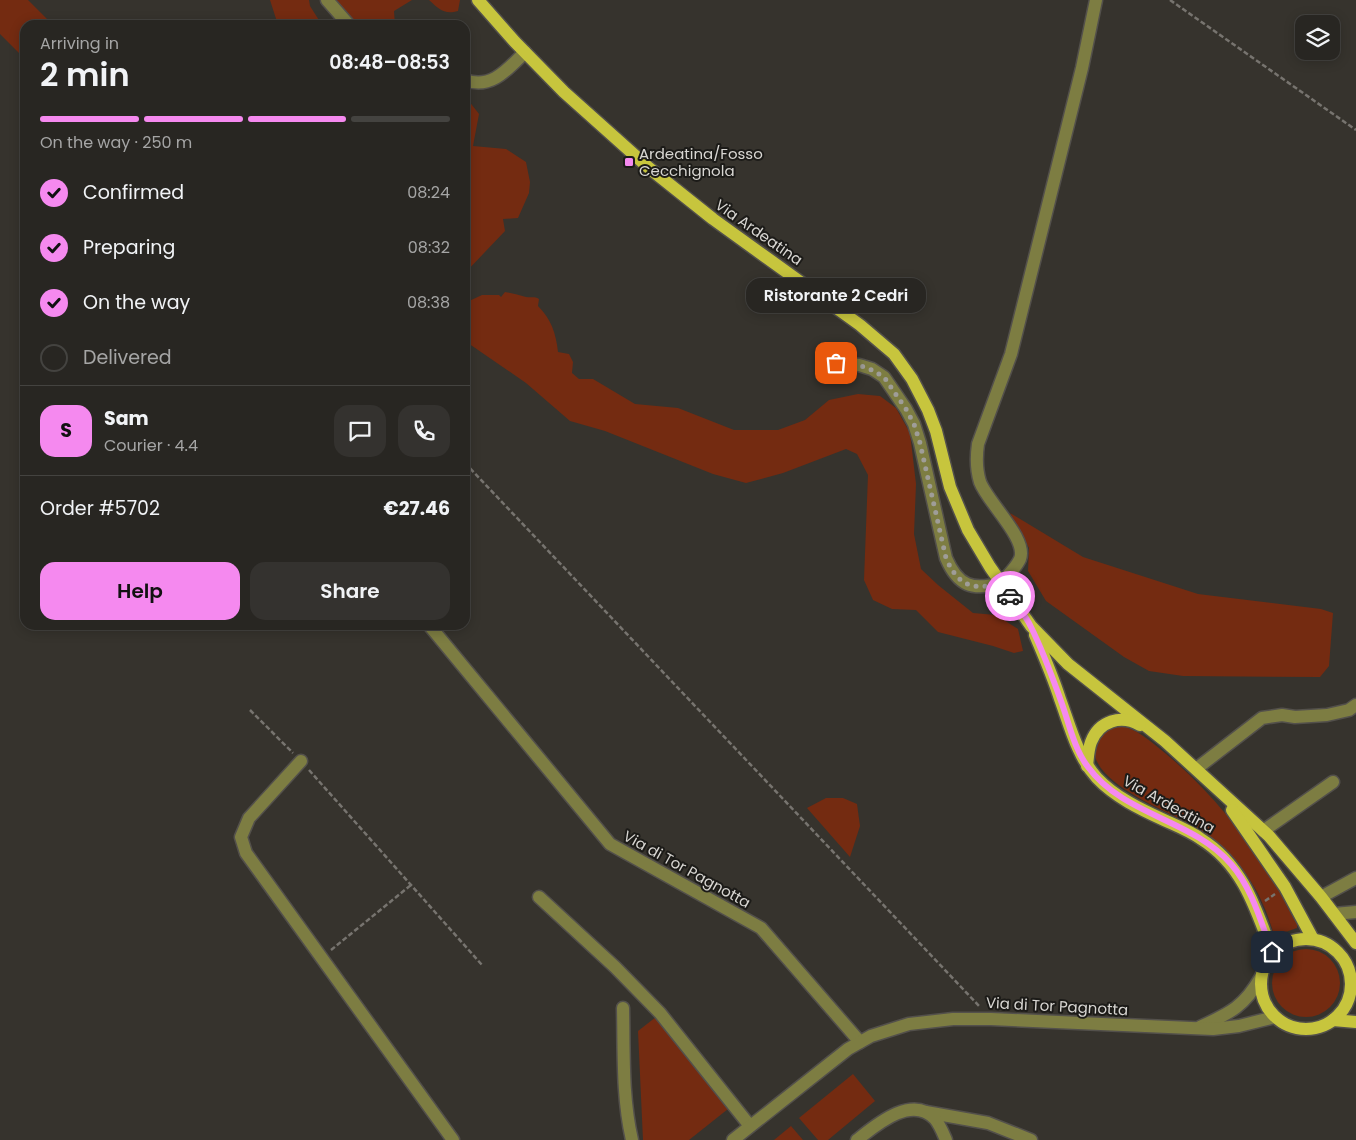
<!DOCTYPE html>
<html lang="en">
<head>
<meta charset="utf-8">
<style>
	body { margin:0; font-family:Poppins,sans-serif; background:#34322f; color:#f1f3f6; height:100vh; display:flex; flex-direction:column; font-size:19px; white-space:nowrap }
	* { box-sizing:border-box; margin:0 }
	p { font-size:16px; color:#a5a5a5 }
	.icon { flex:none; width:28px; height:28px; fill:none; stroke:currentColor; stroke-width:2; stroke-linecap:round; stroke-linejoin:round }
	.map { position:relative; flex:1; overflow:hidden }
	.panel { position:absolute; left:20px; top:20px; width:450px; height:610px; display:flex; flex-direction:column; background:#282622; border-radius:15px; box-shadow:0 2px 12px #0003,0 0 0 1px #444340 }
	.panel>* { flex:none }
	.controls { position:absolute; left:1295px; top:15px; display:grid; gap:10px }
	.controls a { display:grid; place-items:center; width:45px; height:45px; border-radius:10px; background:#282622; box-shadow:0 2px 12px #0003,0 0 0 1px #444340; font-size:25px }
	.pin { position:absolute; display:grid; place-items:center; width:42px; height:42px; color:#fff; margin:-21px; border-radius:10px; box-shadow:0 2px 8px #0006 }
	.courier { position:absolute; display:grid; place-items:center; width:50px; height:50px; margin:-25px; border:4px solid #f589ef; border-radius:50%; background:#fff; color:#222; box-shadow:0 1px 6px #0007 }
	.bubble { position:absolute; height:35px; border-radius:15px; background:#282622; box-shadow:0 2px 12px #0003,0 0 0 1px #444340; font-size:16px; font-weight:600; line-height:35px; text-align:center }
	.overview em { font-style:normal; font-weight:600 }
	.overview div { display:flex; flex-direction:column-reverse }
	.overview { display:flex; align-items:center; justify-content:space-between; height:85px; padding:0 20px }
	h1 { font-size:32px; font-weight:600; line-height:38px }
	.bar { display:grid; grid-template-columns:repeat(4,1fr); gap:8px 5px; align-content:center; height:60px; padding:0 20px }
	.bar i { height:6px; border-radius:4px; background:#444340 }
	.bar .current { background:#f589ef }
	.bar p { grid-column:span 4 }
	.line { display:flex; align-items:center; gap:12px; padding:0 20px; border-top:1px solid #444340 }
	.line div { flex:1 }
	.round { display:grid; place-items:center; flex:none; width:52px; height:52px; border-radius:15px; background:#34322f }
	ol { padding:0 20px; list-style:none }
	li { display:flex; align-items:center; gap:15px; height:55px }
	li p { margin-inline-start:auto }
	li .icon { padding:5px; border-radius:50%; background:#f589ef; color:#111; stroke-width:4 }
	li:last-child { color:#a5a5a5 }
	li i { width:28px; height:28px; border:2px solid #444340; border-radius:50% }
	.cta { display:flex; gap:10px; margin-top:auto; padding:10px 20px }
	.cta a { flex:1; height:58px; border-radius:15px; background:#f589ef; color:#111; font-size:20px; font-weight:600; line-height:58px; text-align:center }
	.cta a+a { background:#34322f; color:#f1f3f6 }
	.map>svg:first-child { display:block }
</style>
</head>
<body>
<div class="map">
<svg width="1356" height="1140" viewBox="0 0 1356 1140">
	<rect width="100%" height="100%" fill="#36332d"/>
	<!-- green -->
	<g fill="#742b11">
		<path d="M0,0H28L53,25H25V59L0,34Z"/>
		<path d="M270,0H309L310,6L322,25H278Z"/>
		<path d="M333,0H412L394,11L395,25H352Z"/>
		<path d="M429,0H460L458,11C444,15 439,9 429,0Z"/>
		<path d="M465,96L479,114L473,146L506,149L526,162L530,182L529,193L518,218L503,219L505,231L465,273Z"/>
		<path d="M505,292C512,293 519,295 526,297C532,298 534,296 539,299L538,306C551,319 556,333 558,352L569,354L573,362L572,373L579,379H593L635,404L678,408L734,430H778L805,420L829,400L858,394L880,396L896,408L910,433L916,484L914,534L921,569L938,585L973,613L996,615L1018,629L1023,651L1014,653L993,646L938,632L916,610L892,609L873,600L864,580L868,475L857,454L846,449L783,473L746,483L713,474L605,431L570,421L526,383L465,341V301L467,302L482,295H499L501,297Z"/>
		<path d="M1010,513L1083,557L1198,594L1321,609L1333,613L1329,666L1320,677L1183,676L1149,671L1124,657L1046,601L1028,571L1029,548Z"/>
		<path d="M1117,725C1137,728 1150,741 1165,753C1207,788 1240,828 1269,874C1280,890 1287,908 1297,924V928L1274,936C1265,900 1246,867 1218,843C1210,836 1202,830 1193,825C1169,812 1069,775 1100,734C1104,730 1112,728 1117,725Z"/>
		<path d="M826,798H843L857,804L860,826L850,857L807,808Z"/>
		<circle cx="1306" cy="983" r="34"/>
		<path d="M656,1017L728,1109L689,1140H643L638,1031Z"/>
		<path d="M853,1074L875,1101L828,1140H818L799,1118Z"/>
		<path d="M791,1126L803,1140H774Z"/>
	</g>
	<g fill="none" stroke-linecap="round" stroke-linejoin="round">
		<!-- minor casing -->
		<g stroke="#53504b" stroke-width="15">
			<g id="minor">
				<path d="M327,0L349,25"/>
				<path d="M465,80C491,90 508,69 525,52"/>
				<path d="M836,363L859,365L872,369L884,377L906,409L914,424L920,443L946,558C958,586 972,591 1001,583C1007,576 1016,568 1020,559C1028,539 988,503 980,482C976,469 976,458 978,444L1011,354L1082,68L1096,0"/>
				<path d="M429,625L610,844L761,928L860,1042"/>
				<path d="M301,761L249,818L241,837L246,853L453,1140"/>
				<path d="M1196,769L1262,718L1282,715L1295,717L1327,715L1349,710L1356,705"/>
				<path d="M1263,831L1333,782"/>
				<path d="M539,897L615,967L660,1013L750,1126"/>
				<path d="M1321,897L1356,878"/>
				<path d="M1334,914L1356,912"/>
				<path d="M623,1008C624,1052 622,1097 632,1140"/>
				<path d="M1200,1027C1230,1013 1244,1007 1261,977"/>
				<path d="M926,1112L988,1123L1031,1140"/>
				<path d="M733,1140L848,1049L871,1036L909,1024L953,1019H991L1213,1029L1239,1026L1275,1017"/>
				<path d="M857,1140C876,1125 912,1094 935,1119C940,1125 943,1133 946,1140"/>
			</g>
		</g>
		<!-- major casing -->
		<g stroke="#53504b" stroke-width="15">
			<g id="major">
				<path d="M478,0L515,42L564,92L649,168L713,219L860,325L894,354L912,379L928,410L936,431L950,487L968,530L990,567L1031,626L1068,664L1165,741L1269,836L1321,897L1356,943"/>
				<path d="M1035,635C1044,656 1053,677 1060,699C1070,726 1077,756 1097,778C1115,797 1140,809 1164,820C1177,826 1190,831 1201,839C1243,865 1256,909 1272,952"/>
				<path d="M1087,766C1088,758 1088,750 1091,742C1099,721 1121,714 1140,725"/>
				<path d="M1232,810L1285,887L1313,939"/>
				<circle cx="1306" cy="984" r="45"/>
				<path d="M1333,1020L1356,1022"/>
			</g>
		</g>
		<!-- path -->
		<g stroke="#77746f" stroke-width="2.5" stroke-dasharray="5 2.5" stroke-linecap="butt">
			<path d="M1170,0L1356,130"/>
			<path d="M465,463L980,1007"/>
			<path d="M250,710L293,753"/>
			<path d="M309,770L482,965"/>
			<path d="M1265,901L1275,894"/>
			<path d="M331,950L411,885"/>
		</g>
		<!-- minor -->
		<use href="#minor" stroke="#7d7d42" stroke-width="12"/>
		<!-- major -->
		<use href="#major" stroke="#c7c53d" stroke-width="12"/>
	</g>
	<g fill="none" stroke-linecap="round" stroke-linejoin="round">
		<!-- done -->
		<path stroke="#9f9d98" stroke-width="5" stroke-dasharray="0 9" d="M836,363L859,365L872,370L884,377L906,409L914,424L920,443L946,558C958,586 973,591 1001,583L1010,596"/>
		<!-- route -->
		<path stroke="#f589ef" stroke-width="6" d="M1010,596C1017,606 1026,616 1031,627C1043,651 1052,676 1061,701C1069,723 1074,749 1088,767C1124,816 1192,819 1231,864C1252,888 1261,922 1272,952"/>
	</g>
	<!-- markers -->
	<rect fill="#f589ef" stroke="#1c1b18" stroke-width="2" x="624" y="157" width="10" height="10" rx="2.5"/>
	<g text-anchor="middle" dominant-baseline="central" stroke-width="4" stroke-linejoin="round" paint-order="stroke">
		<!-- poi labels -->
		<g font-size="15" fill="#d8d6d2" stroke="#1c1b18" text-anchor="start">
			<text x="639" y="153">Ardeatina/Fosso<tspan x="639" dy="17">Cecchignola</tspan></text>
		</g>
		<!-- street labels -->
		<g font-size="15" fill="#d8d6d2" stroke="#1c1b18">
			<text transform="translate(759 232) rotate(35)">Via Ardeatina</text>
			<text transform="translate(1169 804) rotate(29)">Via Ardeatina</text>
			<text transform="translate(687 869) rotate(29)">Via di Tor Pagnotta</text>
			<text transform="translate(1057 1006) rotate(3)">Via di Tor Pagnotta</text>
		</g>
	</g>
</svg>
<div class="controls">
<a><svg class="icon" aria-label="layers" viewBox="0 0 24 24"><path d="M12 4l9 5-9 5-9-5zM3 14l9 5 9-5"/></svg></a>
</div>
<div class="pin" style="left:836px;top:363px;background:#ea580c"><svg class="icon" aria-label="bag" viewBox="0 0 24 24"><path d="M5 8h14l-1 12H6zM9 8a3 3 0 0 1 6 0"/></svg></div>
<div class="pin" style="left:1272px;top:952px;background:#1f2937"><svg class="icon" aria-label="home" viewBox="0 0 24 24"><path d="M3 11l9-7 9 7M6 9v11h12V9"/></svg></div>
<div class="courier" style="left:1010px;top:596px"><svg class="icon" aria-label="car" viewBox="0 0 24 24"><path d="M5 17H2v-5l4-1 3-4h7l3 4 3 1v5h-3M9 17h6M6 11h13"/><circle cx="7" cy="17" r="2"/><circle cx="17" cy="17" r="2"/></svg></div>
<div class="bubble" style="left:746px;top:278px;width:180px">Ristorante 2 Cedri</div>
<section class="panel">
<div class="overview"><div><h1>2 min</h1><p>Arriving in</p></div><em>08:48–08:53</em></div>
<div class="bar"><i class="current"></i><i class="current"></i><i class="current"></i><i></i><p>On the way · 250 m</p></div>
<ol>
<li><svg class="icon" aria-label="check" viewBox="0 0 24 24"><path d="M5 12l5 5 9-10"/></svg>Confirmed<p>08:24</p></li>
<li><svg class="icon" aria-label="check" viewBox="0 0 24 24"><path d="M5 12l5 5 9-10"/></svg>Preparing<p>08:32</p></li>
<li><svg class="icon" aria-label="check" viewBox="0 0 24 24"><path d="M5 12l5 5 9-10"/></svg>On the way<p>08:38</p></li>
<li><i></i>Delivered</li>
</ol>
<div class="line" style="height:90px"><b class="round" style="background:#f589ef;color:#111">S</b><div><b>Sam</b><p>Courier · 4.4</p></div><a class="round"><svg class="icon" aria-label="chat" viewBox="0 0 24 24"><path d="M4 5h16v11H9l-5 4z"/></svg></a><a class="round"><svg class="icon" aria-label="phone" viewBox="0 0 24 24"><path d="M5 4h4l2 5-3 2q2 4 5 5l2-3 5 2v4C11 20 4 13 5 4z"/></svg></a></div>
<div class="line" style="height:65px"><div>Order #5702</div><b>€27.46</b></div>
<div class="cta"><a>Help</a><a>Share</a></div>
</section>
</div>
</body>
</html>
